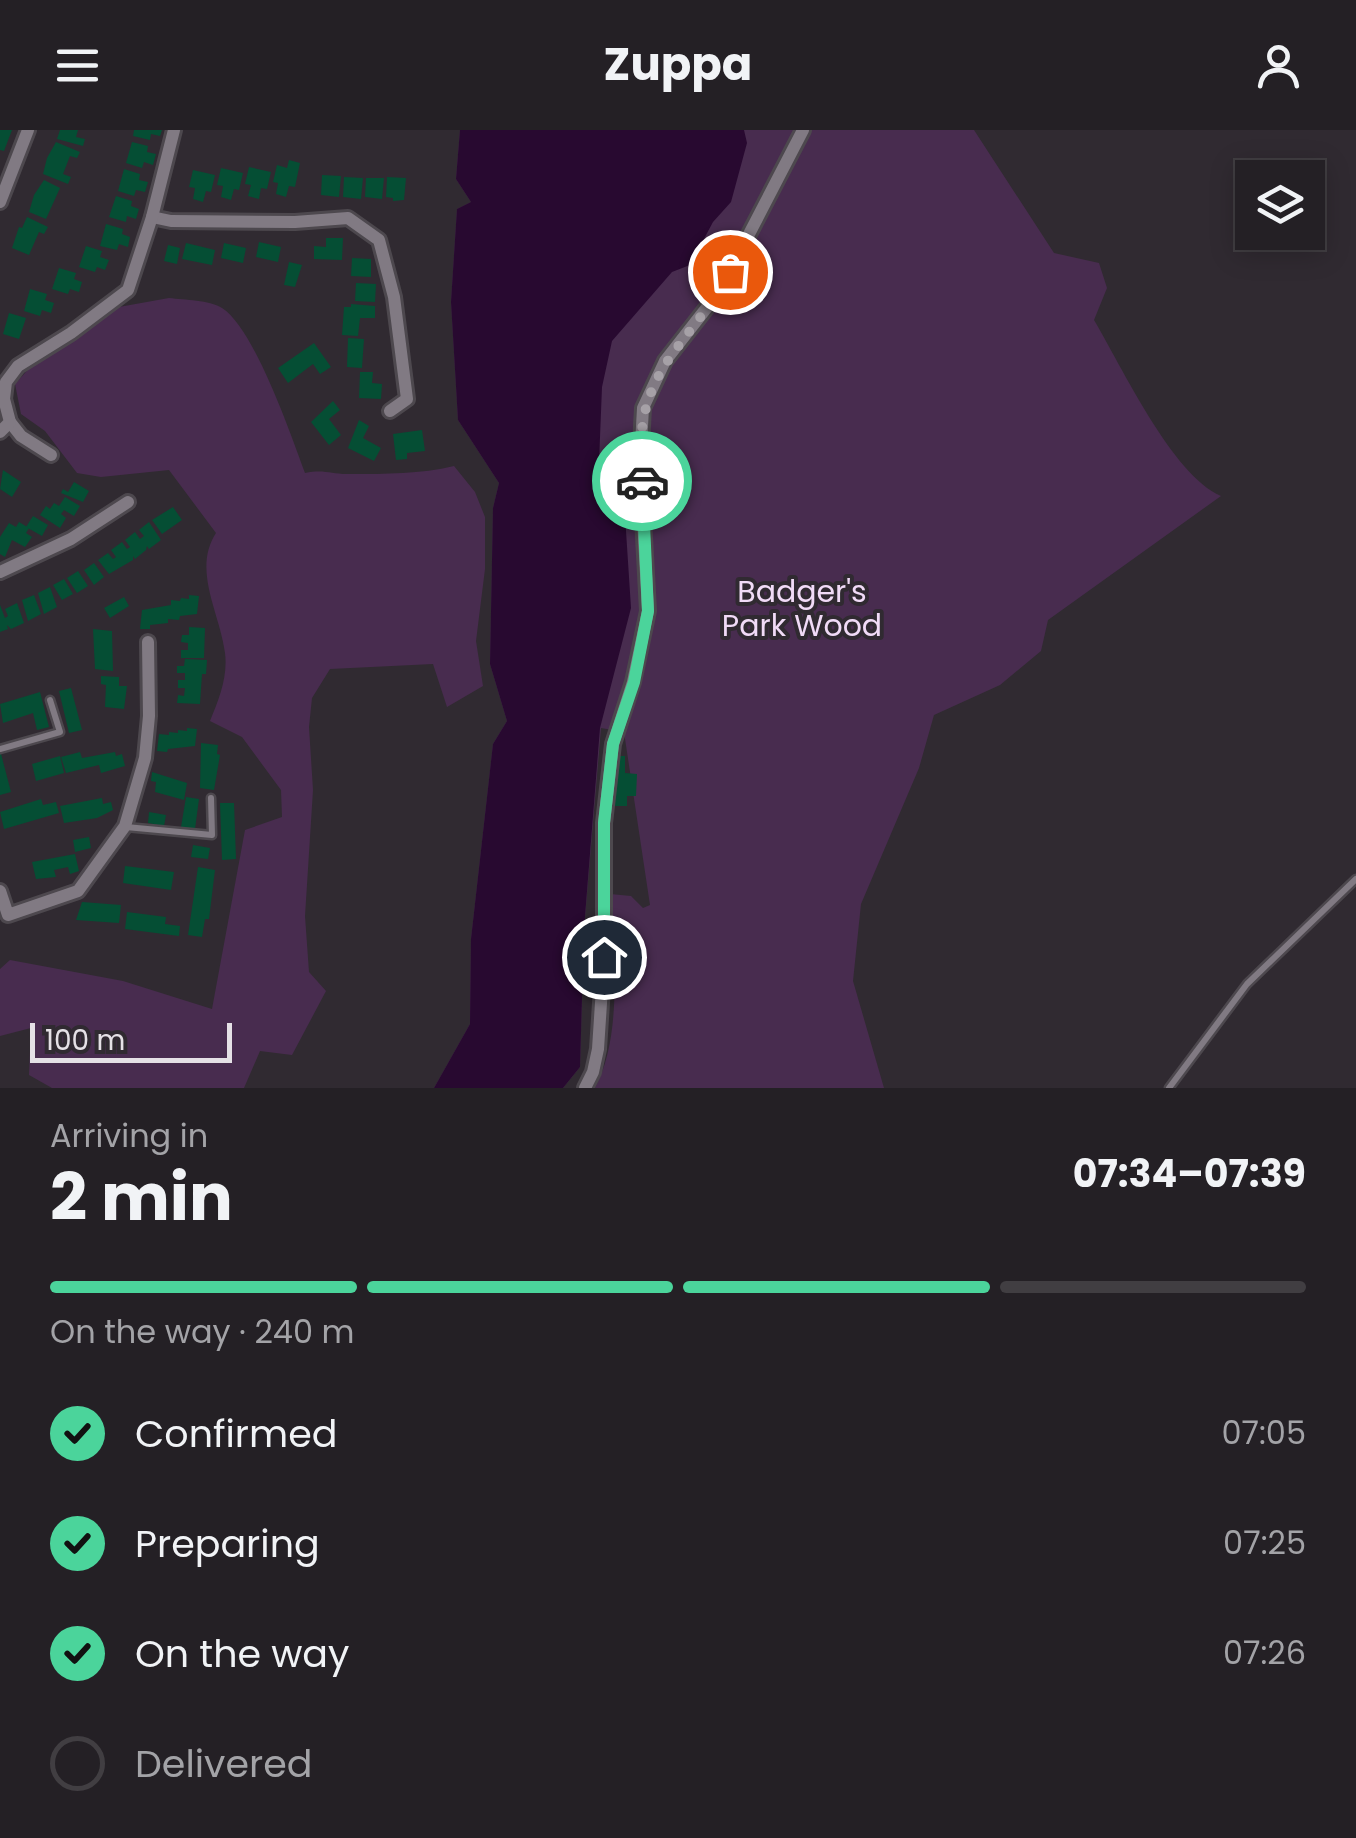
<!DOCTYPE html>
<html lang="en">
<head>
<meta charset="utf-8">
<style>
	body { margin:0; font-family:Poppins,sans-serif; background:#302d32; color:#f1f3f6; height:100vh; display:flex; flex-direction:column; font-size:38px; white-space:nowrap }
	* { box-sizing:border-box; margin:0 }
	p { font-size:32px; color:#a3a3a7 }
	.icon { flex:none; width:55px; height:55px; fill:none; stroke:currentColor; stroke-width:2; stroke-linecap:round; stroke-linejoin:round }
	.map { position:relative; height:958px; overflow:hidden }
	.sheet { display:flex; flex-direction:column; background:#242025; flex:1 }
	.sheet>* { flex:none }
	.fabs { position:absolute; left:1235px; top:30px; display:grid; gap:20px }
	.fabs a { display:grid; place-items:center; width:90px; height:90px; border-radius:0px; background:#242025; box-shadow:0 5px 25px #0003,0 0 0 2px #413e42; font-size:50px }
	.scale { position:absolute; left:30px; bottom:25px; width:202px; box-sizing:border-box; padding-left:10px; border:5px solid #e5e1e6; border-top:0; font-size:28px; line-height:35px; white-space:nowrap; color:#e5e1e6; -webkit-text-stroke:8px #302a31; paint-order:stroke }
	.pin { position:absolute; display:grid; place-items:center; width:85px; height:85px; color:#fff; margin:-42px; border:5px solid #fff; border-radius:50%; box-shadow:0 2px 10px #0007 }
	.courier { position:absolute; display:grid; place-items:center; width:100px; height:100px; margin:-50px; border:8px solid #4bd49b; border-radius:50%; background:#fff; color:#222; box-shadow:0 2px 12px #0007 }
	.headline em { font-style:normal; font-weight:700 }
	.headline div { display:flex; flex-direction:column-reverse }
	.headline { display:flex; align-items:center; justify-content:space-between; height:170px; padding:0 50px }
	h1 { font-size:65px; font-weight:700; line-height:75px }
	.bar { display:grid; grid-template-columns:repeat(4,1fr); gap:15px 10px; align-content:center; height:120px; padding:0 50px }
	.bar i { height:12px; border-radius:8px; background:#413e42 }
	.bar .on { background:#4bd49b }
	.bar p { grid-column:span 4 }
	ol { padding:0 50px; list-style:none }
	li { display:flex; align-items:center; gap:30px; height:110px }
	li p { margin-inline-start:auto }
	li .icon { padding:10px; border-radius:50%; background:#4bd49b; color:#111; stroke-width:4 }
	li:last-child { color:#a3a3a7 }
	li i { width:55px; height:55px; border:5px solid #413e42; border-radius:50% }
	header { display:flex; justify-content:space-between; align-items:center; height:130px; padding:0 50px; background:#242025; font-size:45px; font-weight:700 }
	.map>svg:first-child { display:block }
</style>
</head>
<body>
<header><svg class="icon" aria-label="menu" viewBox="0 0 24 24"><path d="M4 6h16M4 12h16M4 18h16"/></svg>Zuppa<svg class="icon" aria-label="person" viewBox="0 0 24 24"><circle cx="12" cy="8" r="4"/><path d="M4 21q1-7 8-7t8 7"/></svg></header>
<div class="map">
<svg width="1356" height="958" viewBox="0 0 1356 958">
	<rect width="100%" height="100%" fill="#302a31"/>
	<!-- green -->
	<g fill="#482c4f">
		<path d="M460,0H974L1054,123L1099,133L1107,158L1094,190C1122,237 1172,345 1221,366L1048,490L1041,521L1000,555L934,585L919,638L861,774L853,851L884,958H595C623,905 614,822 610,764L631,766L643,778L650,775L624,602L601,598L584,799L580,937L563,958H434L470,894L471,809L493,614L507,591L490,534L493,378L499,353L458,290L451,172L457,79L471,72L456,49Z"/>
		<path d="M169,168C185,170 209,170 222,178C254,198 291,305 305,343C326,339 332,345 351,344C385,344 421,344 454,336L475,362L485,387V439L476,511L483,556L447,577L433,534L330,539L312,568L309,597L313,660L305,786L309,842L326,861L292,925L260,921L244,958H52L29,945L31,898L0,906V839L10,830L123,851L212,879L245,700L282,687L281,660L242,607L210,591C219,569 228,547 225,523C220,483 192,440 216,403L169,340L101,347L77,343L45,301L21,284L15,254L33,234L119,177Z"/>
	</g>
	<!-- water -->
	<path fill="#280930" d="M460,0H744L747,13L731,72L713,92L690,135L672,142L612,211L602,257L599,332L624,370L631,478L600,598L584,799L580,937L563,958H434L470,894L471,809L493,614L507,591L490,534L493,378L499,353L458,290L451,172L457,79L471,72L456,49Z"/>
	<!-- building -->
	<g fill="#054e34">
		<path d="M0,0H12L4,21L0,20Z"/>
		<path d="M60,0H78L76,7L85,9L83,16L57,9Z"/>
		<path d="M134,0H162L160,6L151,4L150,10L133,6Z"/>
		<path d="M56,12L80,22L77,28L70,26L63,44L71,47L68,54L43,44L47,28Z"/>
		<path d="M132,12L148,16L147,22L156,24L153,35L144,32L142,38L126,33Z"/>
		<path d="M289,30L300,33L295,57L289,56L286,67L276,64L278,53L273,52L277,35L287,38Z"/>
		<path d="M249,37L271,42L267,59L261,58L259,69L248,66L251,55L245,54Z"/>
		<path d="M221,38L243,43L239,60L234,59L231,70L221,67L223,56L217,55Z"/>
		<path d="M124,39L140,44L139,50L148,52L145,62L136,60L134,66L118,61Z"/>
		<path d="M193,40L215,45L211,62L206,61L203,72L193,69L195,58L189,57Z"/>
		<path d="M322,45L341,46L339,67L321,65Z"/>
		<path d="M344,47L363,48L361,69L343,67Z"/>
		<path d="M387,47L406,48L404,70L393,71V68L386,67Z"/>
		<path d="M366,48H384L382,69L365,67Z"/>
		<path d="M44,50L60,58L46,89L29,82L34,65Z"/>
		<path d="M116,66L132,71L131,76L139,79L136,89L127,86L126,92L109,87Z"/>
		<path d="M27,87L48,97L44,104L39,102L29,125L12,118L19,97L22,98Z"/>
		<path d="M106,94L123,99L122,104L130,107L128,117L119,114L117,120L100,116Z"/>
		<path d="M326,108H343L342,130L314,129V116L326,117Z"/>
		<path d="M259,112L281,117L278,132L256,127Z"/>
		<path d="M186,113L215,120L212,135L182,129Z"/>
		<path d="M224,113L246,118L243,133L221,128Z"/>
		<path d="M168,115L180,118L177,134L164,131Z"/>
		<path d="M86,116L102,121L100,127L109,130L105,140L97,137L95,142L79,137Z"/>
		<path d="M352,128L371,129V147L351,146Z"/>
		<path d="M289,132L302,135L295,157L284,155Z"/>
		<path d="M59,138L76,143L74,149L82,152L79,162L70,159L68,164L52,159Z"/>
		<path d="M356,153L376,154L375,172L355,171Z"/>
		<path d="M30,159L47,164L45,170L54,173L51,183L42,180L40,186L24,181Z"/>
		<path d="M351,174L375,176V188H360L358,206L342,205L344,177H351Z"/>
		<path d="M9,183L26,188L19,209L3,204Z"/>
		<path d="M348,208L364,209L362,238L347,237Z"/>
		<path d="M314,213L331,237L320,244L313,234L288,253L278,238Z"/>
		<path d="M360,242H373L372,253L382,254L381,269L359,268Z"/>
		<path d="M333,271L340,280L329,289L341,305L329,315L311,292Z"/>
		<path d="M359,290L369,296L363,308L381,318L374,331L348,318Z"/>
		<path d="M422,300L425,321L407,323V329L396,330L393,304Z"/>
		<path d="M3,340L21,352L12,367L0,359Z"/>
		<path d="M74,352L89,361L83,372L61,363L63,359L68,362Z"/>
		<path d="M65,367L80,376L74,386L64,380L61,384L66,388L60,398L40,385L46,376L50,379L54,373L59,376Z"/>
		<path d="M173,377L182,390L162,404L152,390Z"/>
		<path d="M33,386L48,395L42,406L26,397Z"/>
		<path d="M19,392L29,398L26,403L32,407L25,417L12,410L5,427L0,424V407L9,393L16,397Z"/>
		<path d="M149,392L161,410L149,419L147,416L146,420L135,429L133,426V430L109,444L98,430L108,423L113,429L116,427L111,420L122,412L127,419L130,417L125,410L135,402L140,409L144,406L139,400Z"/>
		<path d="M94,433L104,447L94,455L84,440Z"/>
		<path d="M78,441L88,456L77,463L67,448Z"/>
		<path d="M64,449L73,464L62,470L53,455Z"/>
		<path d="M50,457L57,477L44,484L38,463Z"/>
		<path d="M34,465L41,484L28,491L22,470Z"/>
		<path d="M189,465L199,466L197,484L180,486L179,490L168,489V493L150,495V499H140L142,480L171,475V470L180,471L181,468L189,469Z"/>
		<path d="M124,467L129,476L110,488L104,478Z"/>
		<path d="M17,473L24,493L11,499L7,495L8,499L0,502V475L5,488L8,486L5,479Z"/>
		<path d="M189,497L205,498L204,528H181V520H188V513L181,512L182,505H189Z"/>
		<path d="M93,499L112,501L113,541L95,539Z"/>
		<path d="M185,529L207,530L206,544H202L200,574L177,573L178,565L184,566L185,558H178V550H185V543H177V536H184Z"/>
		<path d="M101,546L119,547V556H127L124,579L105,577L106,555L101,554Z"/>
		<path d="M71,558L82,600L69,603L59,561Z"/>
		<path d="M40,562L49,597L37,600L33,583L3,593L0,574Z"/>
		<path d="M187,598L197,599L195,616L168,619L167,622L157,621L159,604L169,605V602L178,603V600L187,601Z"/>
		<path d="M201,613L218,615L217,624L220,625L214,660L200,658Z"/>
		<path d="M0,620L11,662L0,665Z"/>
		<path d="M80,622L82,628L115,622L116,626L122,624L125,636L101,643L99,635L66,643L61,627Z"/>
		<path d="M60,626L64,643L36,651L32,634Z"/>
		<path d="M614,626H625V643L637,644L636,666H627V676H612Z"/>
		<path d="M152,642L187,653L184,670L155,662L156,652L151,651Z"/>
		<path d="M186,667L199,669L195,699L181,697Z"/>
		<path d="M102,668L103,674L111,672L113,680L97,688L64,693L60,676Z"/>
		<path d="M41,669L43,675L56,672L59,683L4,699L0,682Z"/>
		<path d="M220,673H234L236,729L222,730Z"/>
		<path d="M149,682L166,685L164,696L148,693Z"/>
		<path d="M89,707L91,718L75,722L73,710Z"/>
		<path d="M193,715L210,718L208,729L191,727Z"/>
		<path d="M75,724L79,741L70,744L68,737L54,740L56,747L36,749L32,732Z"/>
		<path d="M125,736L174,742L171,760L123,753Z"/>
		<path d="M198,737L215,740L209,789H205L202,807L188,805Z"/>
		<path d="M82,772L121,775L119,793L76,790Z"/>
		<path d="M127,782L166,787L165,794L180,796L179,806L125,799Z"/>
	</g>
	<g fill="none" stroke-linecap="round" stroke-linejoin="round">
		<!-- lane casing -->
		<g stroke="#4d484e" stroke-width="11">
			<g id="lane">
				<path d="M0,619L60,602L50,570"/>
				<path d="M126,697L212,705L211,668"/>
				<path d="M1169,958L1247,854L1356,749"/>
			</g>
		</g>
		<!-- street casing -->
		<g stroke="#4d484e" stroke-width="18">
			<g id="street">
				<path d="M0,72L28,0"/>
				<path d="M152,87L171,91L295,92L348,88L379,110L394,167L407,269L390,281"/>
				<path d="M10,292L21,306L51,325"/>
				<path d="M0,302L10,292L4,269L6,252L18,236L71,203L128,160L152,87L174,0"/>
				<path d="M0,442L71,409L128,372"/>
				<path d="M0,761L8,785L78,761L125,696L145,628L149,586L148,512"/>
				<path d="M585,958L593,942L598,919L604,827V693L613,614L633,552L648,481L640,333L643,278L665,231L719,162L803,0"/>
			</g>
		</g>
		<!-- lane -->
		<use href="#lane" stroke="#817a83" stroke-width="6"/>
		<!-- street -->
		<use href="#street" stroke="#817a83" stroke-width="12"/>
	</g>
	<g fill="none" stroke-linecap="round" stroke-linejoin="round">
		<!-- done -->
		<path stroke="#a6a1a7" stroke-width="10" stroke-dasharray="0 18" d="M642,351C632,239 682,227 730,142"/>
		<!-- route -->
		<path stroke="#4bd49b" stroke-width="12" d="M604,827V693L613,614L634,552L648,481L642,351"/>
	</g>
	<g text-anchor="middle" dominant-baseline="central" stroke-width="8" stroke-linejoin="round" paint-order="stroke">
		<!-- park labels -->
		<g font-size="30" fill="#f1dbf7" stroke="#302a31">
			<text x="802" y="461">Badger's<tspan x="802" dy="34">Park Wood</tspan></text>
		</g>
	</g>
</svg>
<div class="fabs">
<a><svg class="icon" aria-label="layers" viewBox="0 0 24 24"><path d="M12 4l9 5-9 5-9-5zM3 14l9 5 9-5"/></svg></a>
</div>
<div class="scale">100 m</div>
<div class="pin" style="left:730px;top:142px;background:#ea580c"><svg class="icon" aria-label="bag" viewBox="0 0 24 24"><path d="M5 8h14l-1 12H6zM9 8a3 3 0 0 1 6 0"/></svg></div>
<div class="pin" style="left:604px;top:827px;background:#1f2937"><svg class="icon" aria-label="home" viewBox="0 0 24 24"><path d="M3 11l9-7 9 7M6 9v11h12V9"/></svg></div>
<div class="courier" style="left:642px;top:351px"><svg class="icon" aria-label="car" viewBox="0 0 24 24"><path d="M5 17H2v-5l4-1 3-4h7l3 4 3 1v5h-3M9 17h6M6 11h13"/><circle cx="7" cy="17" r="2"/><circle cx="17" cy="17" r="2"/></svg></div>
</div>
<section class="sheet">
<div class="headline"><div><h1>2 min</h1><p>Arriving in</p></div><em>07:34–07:39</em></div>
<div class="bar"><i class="on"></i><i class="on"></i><i class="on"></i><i></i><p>On the way · 240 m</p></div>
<ol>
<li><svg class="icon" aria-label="check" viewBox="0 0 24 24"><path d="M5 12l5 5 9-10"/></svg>Confirmed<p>07:05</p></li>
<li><svg class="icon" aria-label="check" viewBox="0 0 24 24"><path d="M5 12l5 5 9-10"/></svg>Preparing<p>07:25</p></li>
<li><svg class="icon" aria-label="check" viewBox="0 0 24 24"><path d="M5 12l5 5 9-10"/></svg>On the way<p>07:26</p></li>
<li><i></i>Delivered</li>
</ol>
</section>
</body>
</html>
